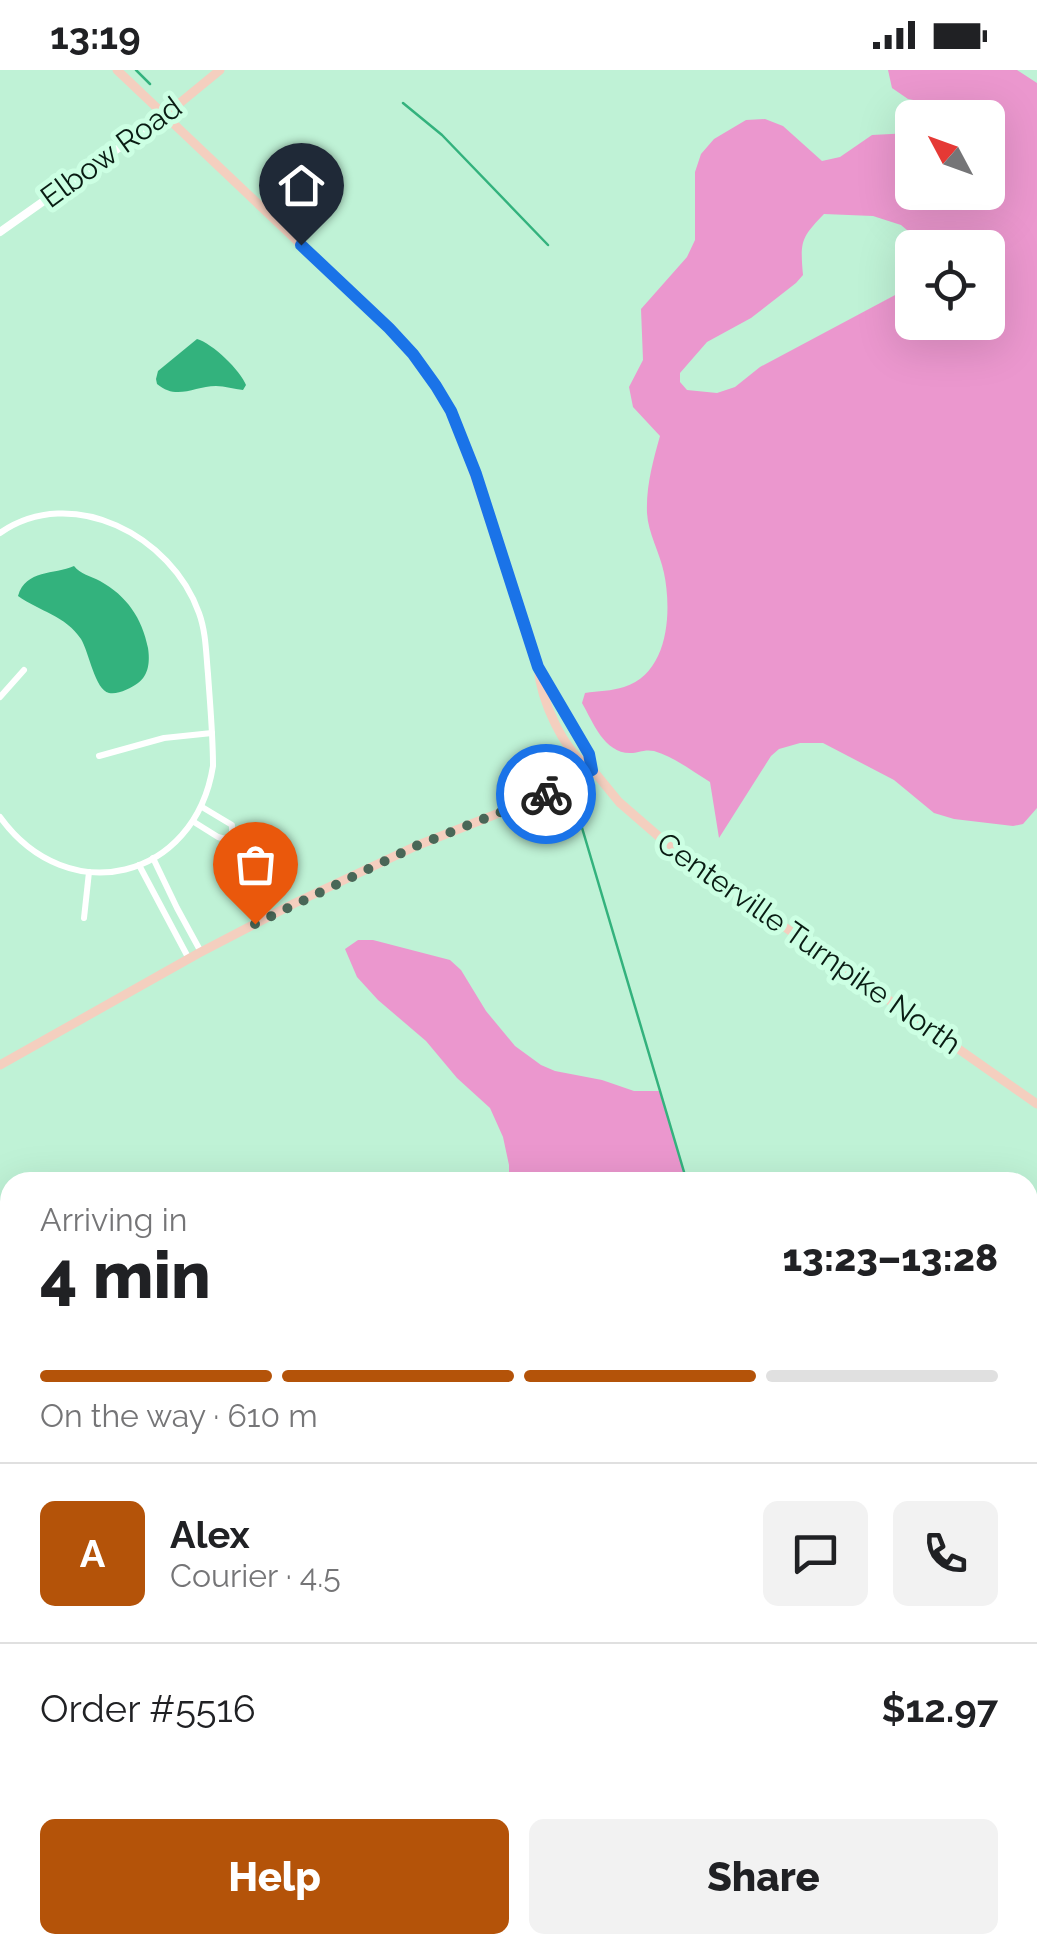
<!DOCTYPE html>
<html lang="en">
<head>
<meta charset="utf-8">
<style>
	body { margin:0; font-family:Raleway,sans-serif; background:#f2f2f2; color:#202124; height:100vh; display:flex; flex-direction:column; font-size:38px; white-space:nowrap }
	* { box-sizing:border-box; margin:0 }
	p { font-size:32px; color:#757577 }
	.icon { flex:none; width:55px; height:55px; fill:none; stroke:currentColor; stroke-width:2; stroke-linecap:round; stroke-linejoin:round }
	.map { position:relative; flex:1; overflow:hidden }
	.panel { position:absolute; left:0px; top:1102px; width:1038px; height:782px; display:flex; flex-direction:column; background:#fff; border-radius:30px 30px 0 0; box-shadow:0 10px 40px #0002 }
	.panel>* { flex:none }
	.needle { width:65px; rotate:311deg }
	.fabs { position:absolute; left:895px; top:30px; display:grid; gap:20px }
	.fabs a { display:grid; place-items:center; width:110px; height:110px; border-radius:15px; background:#fff; box-shadow:0 10px 40px #0002; font-size:50px }
	.pin { position:absolute; display:grid; place-items:center; width:85px; height:85px; color:#fff; margin:-102px -42px; border-radius:50% 50% 50% 0; rotate:-45deg; box-shadow:0 0 10px #0007 }
	.pin .icon { rotate:45deg }
	.courier { position:absolute; display:grid; place-items:center; width:100px; height:100px; margin:-50px; border:8px solid #1a73e8; border-radius:50%; background:#fff; color:#222; box-shadow:0 2px 12px #0007 }
	.head em { font-style:normal; font-weight:800 }
	.head div { display:flex; flex-direction:column-reverse }
	.head { display:flex; align-items:center; justify-content:space-between; height:170px; padding:0 40px }
	h1 { font-size:65px; font-weight:800; line-height:75px }
	.bar { display:grid; grid-template-columns:repeat(4,1fr); gap:15px 10px; align-content:center; height:120px; padding:0 40px }
	.bar i { height:12px; border-radius:8px; background:#e0e0e0 }
	.bar .active { background:#b45309 }
	.bar p { grid-column:span 4 }
	.line { display:flex; align-items:center; gap:25px; padding:0 40px; border-top:2px solid #e0e0e0 }
	.line div { flex:1 }
	.round { display:grid; place-items:center; flex:none; width:105px; height:105px; border-radius:15px; background:#f2f2f2 }
	.cta { display:flex; gap:20px; margin-top:auto; padding:20px 40px }
	.cta a { flex:1; height:115px; border-radius:15px; background:#b45309; color:#fff; font-size:40px; font-weight:800; line-height:115px; text-align:center }
	.cta a+a { background:#f2f2f2; color:#202124 }
	.status { display:flex; justify-content:space-between; align-items:center; height:70px; padding:0 50px; background:#fff; direction:ltr }
	.status svg { height:28px; fill:currentColor }
	.map>svg:first-child { display:block }
</style>
</head>
<body>
<div class="status"><b>13:19</b><svg viewBox="0 0 49 12"><path d="M0 12V9h3v3zM5 12V6h3v6zM10 12V3h3v9zM15 12V0h3v12zM26 1h20v11H26zM47 4h2v5h-2z"/></svg></div>
<div class="map">
<svg width="1037" height="1883" viewBox="0 0 1037 1883">
	<rect width="100%" height="100%" fill="#bff2d6"/>
	<!-- green -->
	<g fill="#eb97ce" fill-rule="evenodd">
		<path d="M888,0H1017L1037,13V738L1023,754L1013,756L954,749L934,743L894,710L823,673H800L779,679L771,686L719,768L710,712C692,701 674,687 654,681C644,679 639,683 630,683C604,683 593,652 582,633L585,623C598,621 612,621 624,617C669,603 672,541 664,503C660,483 648,463 647,443C646,416 653,391 660,366L633,337L629,317L643,290L641,239L687,187L695,170V102L701,84L714,69L746,50L765,49L783,56L822,91L840,87L872,65L910,63H912V122H988V48L966,47L967,45L959,39L908,29L892,18ZM824,144L873,146L901,155L927,177L988,178V252H912V216L760,297L735,317L717,323L687,320L680,312V303L707,272L751,248L796,213L803,205C800,171 801,168 824,144Z"/>
		<path d="M358,870H373L450,890L461,900L486,941L515,976L541,995L555,1001L602,1010L634,1021H659L687,1112H509V1095L503,1067L490,1038L457,1008L426,971L378,930L357,907L345,879Z"/>
		<path d="M190,1875H388L386,1883H183Z"/>
	</g>
	<!-- water -->
	<g fill="#33b27d">
		<path d="M197,269C212,273 241,301 246,315L243,320C234,319 225,316 216,316C194,316 177,331 157,314L156,309L158,301Z"/>
		<path d="M74,496C80,504 91,506 100,511C127,526 142,548 148,578C150,591 149,605 138,613C131,618 118,625 109,623C95,620 89,582 81,569C66,546 39,541 18,526C26,499 54,505 74,496Z"/>
	</g>
	<g fill="none" stroke-linecap="round" stroke-linejoin="round">
		<!-- stream -->
		<g stroke="#33b27d" stroke-width="2.5">
			<path d="M136,0L150,14"/>
			<path d="M403,33L442,65L548,175"/>
			<path d="M572,724L687,1112"/>
			<path d="M1028,1326L1037,1333"/>
			<path d="M1028,1350L1037,1336"/>
			<path d="M1028,1598L1037,1584"/>
		</g>
		<!-- minor -->
		<g stroke="#fff" stroke-width="6">
			<path d="M0,463C72,413 172,466 199,543C206,562 206,583 208,604C210,634 213,665 213,696C195,810 68,841 0,747"/>
			<path d="M0,627L24,600"/>
			<path d="M99,686L164,668L212,663"/>
			<path d="M194,752L218,767L225,769L232,763V755L202,737"/>
			<path d="M153,788L177,838L201,882"/>
			<path d="M139,795L189,889"/>
			<path d="M84,848L89,802"/>
			<path d="M1028,1853L1037,1842"/>
			<path d="M142,1883L148,1875"/>
			<path d="M831,1883L837,1875"/>
		</g>
		<!-- tertiary -->
		<path stroke="#fff" stroke-width="8" d="M0,162L164,46"/>
		<!-- secondary -->
		<g stroke="#f4cfbf" stroke-width="9">
			<path d="M117,0L389,258L413,284L437,316L461,364L538,597C541,630 563,682 592,699"/>
			<path d="M164,46L220,0"/>
			<path d="M539,599L589,684L592,699L619,732L672,778L1037,1034"/>
			<path d="M0,995L199,883L295,833L416,776L557,720L592,699"/>
		</g>
	</g>
	<g fill="none" stroke-linecap="round" stroke-linejoin="round">
		<!-- done -->
		<path stroke="#496757" stroke-width="10" stroke-dasharray="0 18" d="M255,854L416,776L546,724"/>
		<!-- route -->
		<path stroke="#1a73e8" stroke-width="12" d="M301,175L389,258L413,284L436,316L451,341L476,404L538,597L589,684L592,700L546,724"/>
	</g>
	<g text-anchor="middle" dominant-baseline="central" stroke-width="10" stroke-linejoin="round" paint-order="stroke">
		<!-- street labels -->
		<g font-size="30" fill="#091c13" stroke="#ccffe3">
			<text transform="translate(111 82) rotate(-36)">Elbow Road</text>
			<text transform="translate(809 873) rotate(35)">Centerville Turnpike North</text>
		</g>
	</g>
</svg>
<div class="fabs">
<a><svg class="needle" viewBox="-14 -14 28 28"><path d="M0-13l5 13h-10z" fill="#e53935"/><path d="M0 13l5-13h-10z" fill="#757577"/></svg></a>
<a><svg class="icon" aria-label="locate" viewBox="0 0 24 24"><circle cx="12" cy="12" r="6"/><path d="M12 2v4M12 18v4M2 12h4M18 12h4"/></svg></a>
</div>
<div class="pin" style="left:255px;top:854px;background:#ea580c"><svg class="icon" aria-label="bag" viewBox="0 0 24 24"><path d="M5 8h14l-1 12H6zM9 8a3 3 0 0 1 6 0"/></svg></div>
<div class="pin" style="left:301px;top:175px;background:#1f2937"><svg class="icon" aria-label="home" viewBox="0 0 24 24"><path d="M3 11l9-7 9 7M6 9v11h12V9"/></svg></div>
<div class="courier" style="left:546px;top:724px"><svg class="icon" aria-label="bike" viewBox="0 0 24 24"><circle cx="6" cy="16" r="4"/><circle cx="18" cy="16" r="4"/><path d="M6 16l4-8h5l3 8M10 8l3 8H6M13 5h3"/></svg></div>
<section class="panel">
<div class="head"><div><h1>4 min</h1><p>Arriving in</p></div><em>13:23–13:28</em></div>
<div class="bar"><i class="active"></i><i class="active"></i><i class="active"></i><i></i><p>On the way · 610 m</p></div>
<div class="line" style="height:180px"><b class="round" style="background:#b45309;color:#fff">A</b><div><b>Alex</b><p>Courier · 4.5</p></div><a class="round"><svg class="icon" aria-label="chat" viewBox="0 0 24 24"><path d="M4 5h16v11H9l-5 4z"/></svg></a><a class="round"><svg class="icon" aria-label="phone" viewBox="0 0 24 24"><path d="M5 4h4l2 5-3 2q2 4 5 5l2-3 5 2v4C11 20 4 13 5 4z"/></svg></a></div>
<div class="line" style="height:130px"><div>Order #5516</div><b>$12.97</b></div>
<div class="cta"><a>Help</a><a>Share</a></div>
</section>
</div>
</body>
</html>
